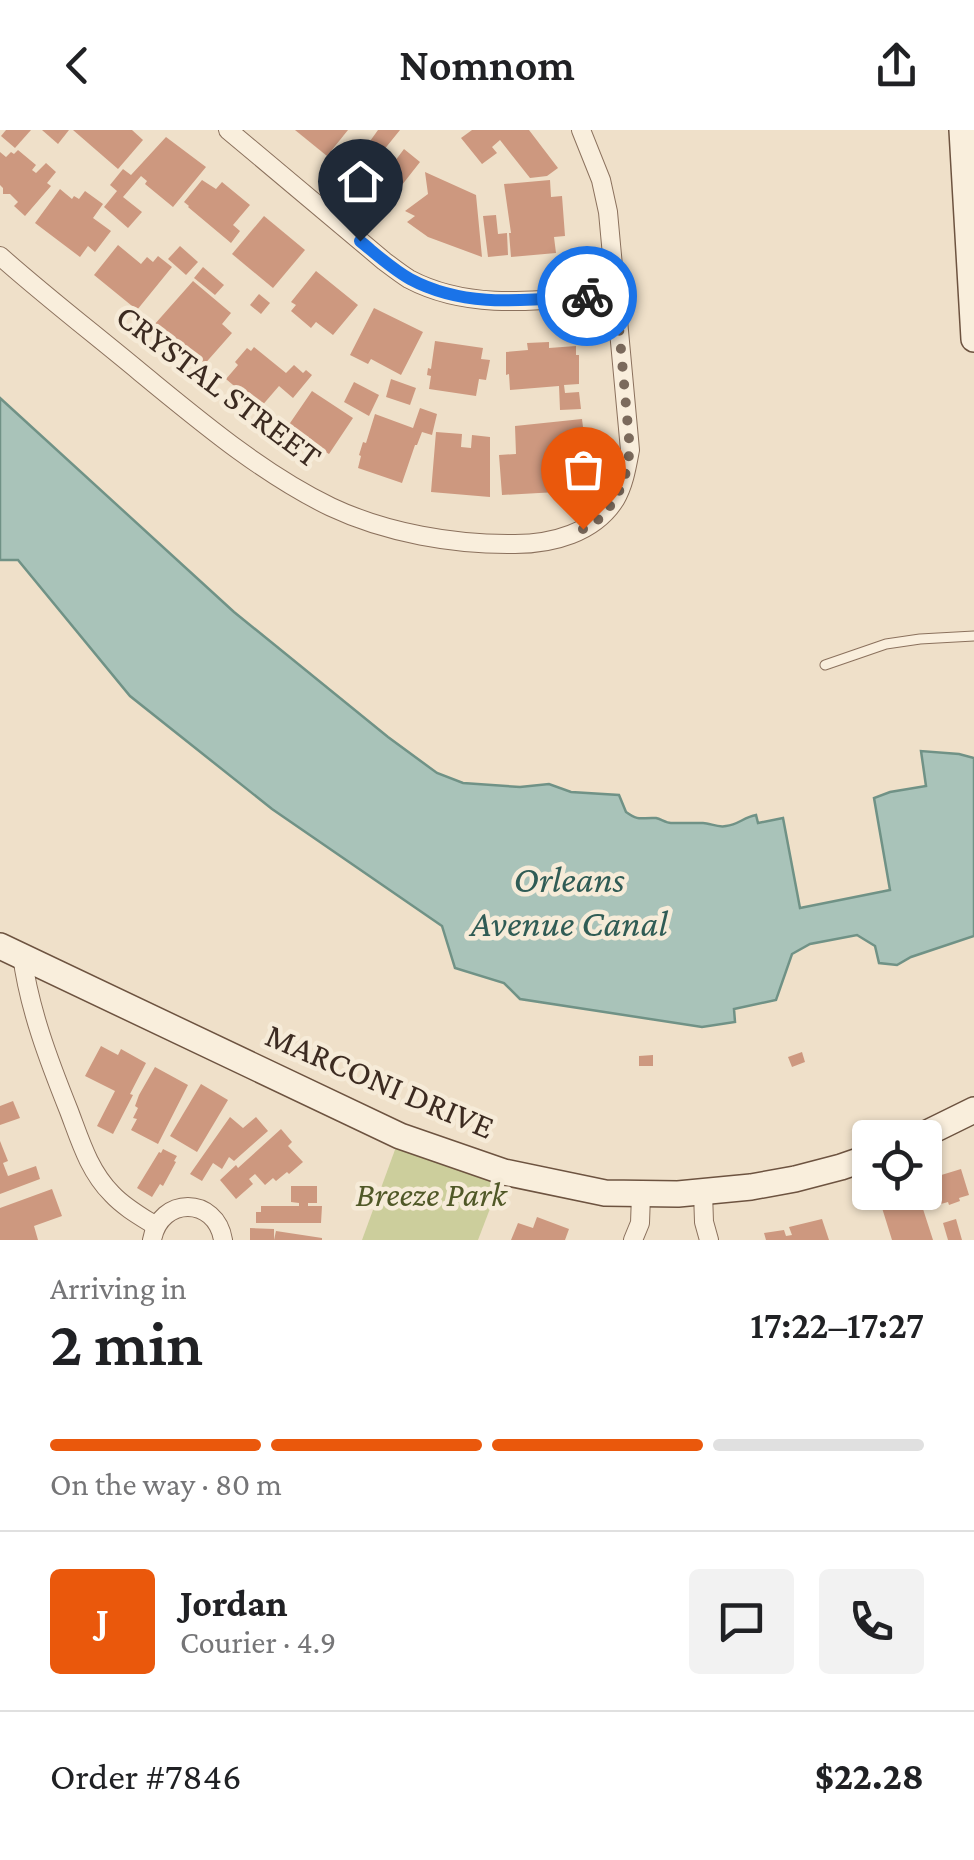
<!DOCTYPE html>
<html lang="en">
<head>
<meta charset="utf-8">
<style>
	body { margin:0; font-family:"Crimson Pro",serif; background:#f2f2f2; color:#202124; height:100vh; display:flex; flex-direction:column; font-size:38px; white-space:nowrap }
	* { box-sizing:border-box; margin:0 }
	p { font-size:32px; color:#757577 }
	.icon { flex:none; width:55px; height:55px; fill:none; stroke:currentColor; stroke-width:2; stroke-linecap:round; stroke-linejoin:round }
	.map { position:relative; height:1110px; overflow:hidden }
	.drawer { display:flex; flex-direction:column; background:#fff; flex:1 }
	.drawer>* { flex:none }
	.controls { position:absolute; left:852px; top:990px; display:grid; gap:20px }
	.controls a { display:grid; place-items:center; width:90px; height:90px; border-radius:10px; background:#fff; box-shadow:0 2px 8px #0004; font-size:50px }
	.pin { position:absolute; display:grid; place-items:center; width:85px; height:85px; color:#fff; margin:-102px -42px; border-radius:50% 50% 50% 0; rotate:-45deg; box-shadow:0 0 10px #0007 }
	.pin .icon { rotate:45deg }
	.courier { position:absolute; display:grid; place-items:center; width:100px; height:100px; margin:-50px; border:8px solid #1a73e8; border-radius:50%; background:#fff; color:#222; box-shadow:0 2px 12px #0007 }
	.overview em { font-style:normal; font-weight:600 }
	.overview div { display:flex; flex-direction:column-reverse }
	.overview { display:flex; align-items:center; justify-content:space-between; height:170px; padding:0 50px }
	h1 { font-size:65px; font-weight:600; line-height:75px }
	.bar { display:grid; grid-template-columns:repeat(4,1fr); gap:15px 10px; align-content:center; height:120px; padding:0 50px }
	.bar i { height:12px; border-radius:8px; background:#e0e0e0 }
	.bar .on { background:#ea580c }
	.bar p { grid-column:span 4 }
	.line { display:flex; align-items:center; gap:25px; padding:0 50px; border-top:2px solid #e0e0e0 }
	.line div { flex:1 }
	.round { display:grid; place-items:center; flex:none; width:105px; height:105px; border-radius:10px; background:#f2f2f2 }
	header { display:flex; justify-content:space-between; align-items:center; height:130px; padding:0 50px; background:#fff; font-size:45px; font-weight:600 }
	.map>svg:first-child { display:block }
</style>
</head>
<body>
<header><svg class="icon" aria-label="back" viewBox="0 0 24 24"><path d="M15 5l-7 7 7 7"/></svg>Nomnom<svg class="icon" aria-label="share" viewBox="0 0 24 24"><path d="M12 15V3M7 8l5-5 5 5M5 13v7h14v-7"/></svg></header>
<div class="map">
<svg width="974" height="1110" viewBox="0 0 974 1110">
	<rect width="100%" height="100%" fill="#efe0c9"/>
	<!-- green -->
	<path fill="#ccce9c" d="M400,1006L504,1042L478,1110H362Z"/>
	<!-- water -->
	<path fill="#a9c3b9" stroke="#709286" stroke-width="2.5" d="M0,268L234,482L388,607L437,643L463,653L520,657L549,654L571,662L619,665L626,682C640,692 641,687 656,688C661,689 666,693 671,693C682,693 693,693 703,693C710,693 718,698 726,696C738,695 744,687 756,685L758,693L783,688L800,778L890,760L874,668L890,662L926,656L921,621L959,624L974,628V806L911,827L897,835L879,833L875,816L857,805L810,814L792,824L776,870L734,879L735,892L702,897L520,869L504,853L455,838L442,796L272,679L130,566L18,430H0Z"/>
	<!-- building -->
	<g fill="#cd987f">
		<path d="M6,0H31L15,18L1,6Z"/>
		<path d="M42,0H69L58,14Z"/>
		<path d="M73,0H132L143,10L118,39Z"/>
		<path d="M295,0H348L327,26Z"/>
		<path d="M378,0H400L383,21L395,31L404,19L420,32L387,74L362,53L364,50L350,39Z"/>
		<path d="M472,0H529L558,38L547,46L530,48L500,10L492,17L497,23L482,34L461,8Z"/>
		<path d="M166,7L206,37L173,77L145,54L147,51L141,46L123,67L142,82L128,98L104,77L117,61L110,55L123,39L131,45Z"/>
		<path d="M18,20L36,35L32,40L36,43L46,33L56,42L47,53L51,56L25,86L14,76L18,72L10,64H3V58L0,55V22L6,27L11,22L14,24Z"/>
		<path d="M425,42L476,65L482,127L428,107L407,92L415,86L405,81L428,64Z"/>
		<path d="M202,50L216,59L222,52L250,75L233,95L240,101L231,113L188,77L189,76L184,72Z"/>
		<path d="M550,50L551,67L562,66L565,106L554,107L556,123L511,127L509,103H511L504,54Z"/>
		<path d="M60,59L72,69L74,66L79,69L85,61L103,74L93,88L111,101L95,122L88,116L80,127L35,93Z"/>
		<path d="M496,85L498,104L507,103L508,125L488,127L483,86Z"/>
		<path d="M264,86L305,120L273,158L232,124Z"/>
		<path d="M118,115L141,134L147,127L153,132L158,126L172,137L137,180L94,145Z"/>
		<path d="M180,116L198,132L186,145L168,129Z"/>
		<path d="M203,137L224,155L215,165L194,148Z"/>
		<path d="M316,141L358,175L333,205L316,192L311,198L291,181L296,175L291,172Z"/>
		<path d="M193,151L231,183L222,194L232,203L202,237L154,195Z"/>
		<path d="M259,164L270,173L261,184L250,175Z"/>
		<path d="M374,178L423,202L401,245L371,229L368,234L350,225Z"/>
		<path d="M435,211L483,218L481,229L490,230L486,250L479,249L476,266L429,259L431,246L427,245L428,238L431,239Z"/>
		<path d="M549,212V218L576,216V225H579V254L564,255L565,263L579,262L581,279L560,280L559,256L510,260L509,244L506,245V222L528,220L527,213Z"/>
		<path d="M254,217L286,243L294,235L303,243L306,240L312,245L293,268L279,256L260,278L226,249L238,235L235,232L247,218L251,221Z"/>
		<path d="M391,249L416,258L410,275L386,267Z"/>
		<path d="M354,252L379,265L369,286L344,272Z"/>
		<path d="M312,261L353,288L329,324L296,304L298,302L288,296Z"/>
		<path d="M420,278L437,284L432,305L422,302L417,315H415L402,353L358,338L361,326L359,325L363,312L366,313L375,284L413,298Z"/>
		<path d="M582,289L586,321L556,327L557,362L502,365L499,325L516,324L515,296Z"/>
		<path d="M436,302L462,304L461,317L471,318L472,305L490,307V367L431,362Z"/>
		<path d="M101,916L118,925L121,919L146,933L130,964L133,965L113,1004L97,996L115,961L85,946Z"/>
		<path d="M802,922L805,932L792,937L788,927Z"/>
		<path d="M653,925V936H639V926Z"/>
		<path d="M155,937L188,955L158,1014L131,1000L137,989L133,988L138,978L135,976L139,965Z"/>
		<path d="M201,954L228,970L197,1022L170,1006Z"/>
		<path d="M13,971L20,988L0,995V976Z"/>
		<path d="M230,987L243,998L256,987L268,1001L234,1031L229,1027L222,1039L213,1033L202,1051L190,1044Z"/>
		<path d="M281,999L292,1012L288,1016L303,1032L289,1044L287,1042L276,1051L273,1048L265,1055L255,1044L249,1049L253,1054L236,1069L220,1050L236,1035L238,1038Z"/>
		<path d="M0,1011L8,1031L3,1033L8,1046L36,1036L40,1049L0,1064Z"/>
		<path d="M163,1019L177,1026L174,1031L176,1032L163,1056L160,1054L152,1067L137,1058L159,1022L161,1023Z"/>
		<path d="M961,1039L969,1065L959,1068L960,1071L949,1075L948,1072L923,1079L933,1110H892L878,1065L886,1062H925V1050Z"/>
		<path d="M291,1056H317V1073H308V1076H322L321,1093H256V1082H261V1076H299V1073L291,1072Z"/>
		<path d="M52,1059L62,1086L34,1096L38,1110H0V1078Z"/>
		<path d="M537,1087L569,1099L565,1110H511L518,1093L533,1098Z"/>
		<path d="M822,1089L829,1110H766L764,1103L784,1100L786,1106L792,1105L789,1097Z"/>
		<path d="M956,1089L962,1110H948L943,1093Z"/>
		<path d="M250,1098L274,1099V1110H250Z"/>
		<path d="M276,1101L322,1108V1110H274Z"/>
	</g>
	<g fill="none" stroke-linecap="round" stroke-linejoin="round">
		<!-- lane casing -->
		<g stroke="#8b715d" stroke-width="11">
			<path id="lane" d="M825,535L886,514L920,509L974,506"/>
		</g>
		<!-- street casing -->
		<g stroke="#8b715d" stroke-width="20">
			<g id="street">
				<path d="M228,0L384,131C392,137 401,144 409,149C473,183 547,169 615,164"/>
				<path d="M0,126C45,166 93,203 140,242C200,291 261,343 331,377C386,403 455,415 515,414C552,414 594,403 615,370C624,355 627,336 630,320L608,82L601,50L581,0"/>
				<path d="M22,825C29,879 49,931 69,981C80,1010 89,1041 112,1064C124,1077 140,1086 156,1096"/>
				<path d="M703,1062L704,1092L709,1110"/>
				<path d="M152,1110C160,1066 216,1066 223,1110"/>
				<path d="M633,1110L640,1093L641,1065"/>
			</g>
		</g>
		<!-- secondary casing -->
		<g stroke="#6d5340" stroke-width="28">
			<g id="secondary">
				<path d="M962,0L974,209"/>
				<path d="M0,816L400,1006L504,1042L605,1063L678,1064L751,1057L795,1049L841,1037L870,1027"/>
				<path d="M917,1008L974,980"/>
			</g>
		</g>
		<!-- lane -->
		<use href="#lane" stroke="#f9eedc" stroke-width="9"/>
		<!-- street -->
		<use href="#street" stroke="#f9eedc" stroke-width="18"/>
		<!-- secondary -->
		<use href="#secondary" stroke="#f9eedc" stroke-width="25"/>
	</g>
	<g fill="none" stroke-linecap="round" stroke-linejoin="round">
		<!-- done -->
		<path stroke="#7b6a5c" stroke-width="10" stroke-dasharray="0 18" d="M583,399L599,389L616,369L625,346L630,320L616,164L587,166"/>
		<!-- route -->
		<path stroke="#1a73e8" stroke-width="12" d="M360,111C376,124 392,139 410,149C466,179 526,170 587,166"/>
	</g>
	<g text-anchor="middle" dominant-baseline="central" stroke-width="9" stroke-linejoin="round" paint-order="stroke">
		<!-- street labels -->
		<g font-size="35" fill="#3c2b21" stroke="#f6ebd8">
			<text transform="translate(219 256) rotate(37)">CRYSTAL STREET</text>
			<text transform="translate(380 951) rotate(23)">MARCONI DRIVE</text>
		</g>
		<!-- park labels -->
		<g font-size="35" font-style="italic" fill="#505827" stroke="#f6ebd8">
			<text x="431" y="1064">Breeze Park</text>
		</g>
		<!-- water labels -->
		<g font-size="38" font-style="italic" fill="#305c55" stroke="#f6ebd8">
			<text x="569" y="749">Orleans<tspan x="569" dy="44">Avenue Canal</tspan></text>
		</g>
	</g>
</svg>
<div class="controls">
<a><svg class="icon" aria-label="locate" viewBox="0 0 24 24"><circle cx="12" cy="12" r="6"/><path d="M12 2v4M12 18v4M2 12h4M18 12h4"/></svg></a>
</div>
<div class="pin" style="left:583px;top:399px;background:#ea580c"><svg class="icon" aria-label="bag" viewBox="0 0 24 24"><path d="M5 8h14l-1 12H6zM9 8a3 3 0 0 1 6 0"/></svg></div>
<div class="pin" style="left:360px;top:111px;background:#1f2937"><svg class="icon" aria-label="home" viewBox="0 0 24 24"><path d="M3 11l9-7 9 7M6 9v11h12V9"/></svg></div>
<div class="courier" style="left:587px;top:166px"><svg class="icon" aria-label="bike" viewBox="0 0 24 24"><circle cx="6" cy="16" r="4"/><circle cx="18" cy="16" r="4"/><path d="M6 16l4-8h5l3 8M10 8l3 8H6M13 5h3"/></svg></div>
</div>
<section class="drawer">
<div class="overview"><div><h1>2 min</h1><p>Arriving in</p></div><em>17:22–17:27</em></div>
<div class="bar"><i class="on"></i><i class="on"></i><i class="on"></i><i></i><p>On the way · 80 m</p></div>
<div class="line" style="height:180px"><b class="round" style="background:#ea580c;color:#fff">J</b><div><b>Jordan</b><p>Courier · 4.9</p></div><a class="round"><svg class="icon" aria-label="chat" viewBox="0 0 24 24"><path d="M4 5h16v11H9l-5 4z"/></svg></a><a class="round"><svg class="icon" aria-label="phone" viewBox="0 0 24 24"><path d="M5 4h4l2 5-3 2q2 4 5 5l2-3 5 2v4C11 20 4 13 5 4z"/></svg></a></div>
<div class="line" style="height:130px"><div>Order #7846</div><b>$22.28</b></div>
</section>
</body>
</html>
